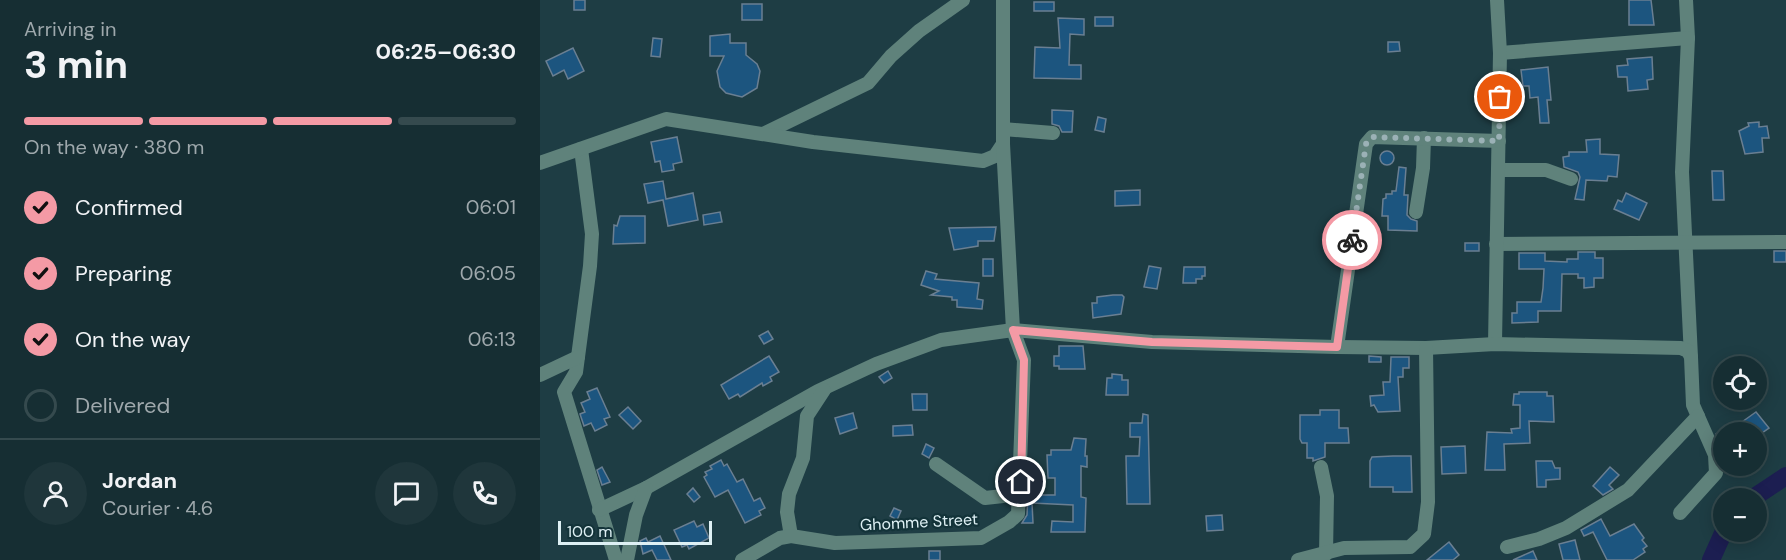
<!DOCTYPE html>
<html lang="en">
<head>
<meta charset="utf-8">
<style>
	body { margin:0; font-family:"DM Sans",sans-serif; background:#1f363b; color:#f1f3f6; height:100vh; display:flex; flex-direction:column; font-size:22px; white-space:nowrap }
	* { box-sizing:border-box; margin:0 }
	p { font-size:20px; color:#9ea8ac }
	.icon { flex:none; width:33px; height:33px; fill:none; stroke:currentColor; stroke-width:2; stroke-linecap:round; stroke-linejoin:round }
	.map { position:relative; flex:1; overflow:hidden }
	.drawer { display:flex; flex-direction:column; background:#162e33; width:540px }
	.drawer>* { flex:none }
	.fabs { position:absolute; left:1173px; top:356px; display:grid; gap:12px }
	.fabs a { display:grid; place-items:center; width:54px; height:54px; border-radius:50%; background:#162e33; box-shadow:0 3px 15px #0003,0 0 0 2px #354a4e; font-size:30px }
	.scale { position:absolute; left:18px; bottom:15px; width:154px; box-sizing:border-box; padding-left:6px; border:3px solid #def0f4; border-top:0; font-size:16px; line-height:21px; white-space:nowrap; color:#def0f4; -webkit-text-stroke:4px #133339; paint-order:stroke }
	.pin { position:absolute; display:grid; place-items:center; width:51px; height:51px; color:#fff; margin:-26px; border:3px solid #fff; border-radius:50%; box-shadow:0 2px 6px #0007 }
	.courier { position:absolute; display:grid; place-items:center; width:60px; height:60px; margin:-30px; border:4px solid #f49aa5; border-radius:50%; background:#fff; color:#222; box-shadow:0 2px 8px #0007 }
	.summary em { font-style:normal; font-weight:700 }
	.summary div { display:flex; flex-direction:column-reverse }
	.summary { display:flex; align-items:center; justify-content:space-between; height:102px; padding:0 24px }
	h1 { font-size:39px; font-weight:700; line-height:45px }
	.bar { display:grid; grid-template-columns:repeat(4,1fr); gap:9px 6px; align-content:center; height:72px; padding:0 24px }
	.bar i { height:8px; border-radius:4px; background:#354a4e }
	.bar .on { background:#f49aa5 }
	.bar p { grid-column:span 4 }
	.line { display:flex; align-items:center; gap:15px; padding:0 24px; border-top:2px solid #354a4e }
	.line div { flex:1 }
	.round { display:grid; place-items:center; flex:none; width:63px; height:63px; border-radius:32px; background:#1f363b }
	ol { padding:0 24px; list-style:none }
	li { display:flex; align-items:center; gap:18px; height:66px }
	li p { margin-inline-start:auto }
	li .icon { padding:6px; border-radius:50%; background:#f49aa5; color:#111; stroke-width:4 }
	li:last-child { color:#9ea8ac }
	li i { width:33px; height:33px; border:3px solid #354a4e; border-radius:50% }
	main { display:flex; flex:1; min-height:0 }
	.map>svg:first-child { display:block }
</style>
</head>
<body>
<main>
<section class="drawer">
<div class="summary"><div><h1>3 min</h1><p>Arriving in</p></div><em>06:25–06:30</em></div>
<div class="bar"><i class="on"></i><i class="on"></i><i class="on"></i><i></i><p>On the way · 380 m</p></div>
<ol>
<li><svg class="icon" aria-label="check" viewBox="0 0 24 24"><path d="M5 12l5 5 9-10"/></svg>Confirmed<p>06:01</p></li>
<li><svg class="icon" aria-label="check" viewBox="0 0 24 24"><path d="M5 12l5 5 9-10"/></svg>Preparing<p>06:05</p></li>
<li><svg class="icon" aria-label="check" viewBox="0 0 24 24"><path d="M5 12l5 5 9-10"/></svg>On the way<p>06:13</p></li>
<li><i></i>Delivered</li>
</ol>
<div class="line" style="height:108px"><a class="round"><svg class="icon" aria-label="person" viewBox="0 0 24 24"><circle cx="12" cy="8" r="4"/><path d="M4 21q1-7 8-7t8 7"/></svg></a><div><b>Jordan</b><p>Courier · 4.6</p></div><a class="round"><svg class="icon" aria-label="chat" viewBox="0 0 24 24"><path d="M4 5h16v11H9l-5 4z"/></svg></a><a class="round"><svg class="icon" aria-label="phone" viewBox="0 0 24 24"><path d="M5 4h4l2 5-3 2q2 4 5 5l2-3 5 2v4C11 20 4 13 5 4z"/></svg></a></div>
</section>
<div class="map">
<svg width="1246" height="560" viewBox="0 0 1246 560">
	<rect width="100%" height="100%" fill="#1e3d44"/>
	<g fill="none" stroke-linecap="round" stroke-linejoin="round">
		<!-- river -->
		<g stroke="#1c1e51" stroke-width="18">
			<path d="M1213,498L1246,476"/>
			<path d="M1171,560L1184,531"/>
		</g>
	</g>
	<!-- building -->
	<g fill="#1c557f" stroke="#6a7f92" stroke-width="1.5">
		<rect x="34" y="0" width="11" height="10"/>
		<path d="M1089,0H1111L1114,25H1089Z"/>
		<rect x="494" y="2" width="20" height="9"/>
		<rect x="202" y="4" width="20" height="16"/>
		<rect x="555" y="17" width="18" height="9"/>
		<path d="M518,18L544,19V35L530,34L529,65H541V79L494,78L495,47L520,48Z"/>
		<path d="M190,34V43H206V55L217,64L220,71L217,88L202,97L186,93L180,87L177,71L184,56H170V36Z"/>
		<path d="M113,38L122,39L120,57L111,56Z"/>
		<path d="M848,42H859L860,51L848,52Z"/>
		<path d="M33,48L44,71L28,79L24,70L13,76L6,61Z"/>
		<path d="M1112,57L1113,79L1107,80L1108,89L1088,91L1087,77H1078L1077,66L1088,65L1087,59Z"/>
		<path d="M1008,67L1011,100H1007L1009,123H1000L998,97L990,98L989,86H983L981,70Z"/>
		<path d="M512,110L533,111L532,132H522L519,126L512,124Z"/>
		<path d="M558,117L566,119L564,132L555,130Z"/>
		<path d="M1219,122V127L1227,126L1229,138H1222L1223,152L1205,154L1199,131L1209,126L1208,123Z"/>
		<path d="M137,137L142,162L133,164L134,170L122,172L120,161L115,162L111,142Z"/>
		<path d="M1060,139V154L1079,155L1077,177L1068,176L1067,181L1046,180L1044,200L1035,199L1040,177L1038,172L1024,167L1023,157L1029,156V152H1047L1046,140Z"/>
		<circle cx="847" cy="158" r="7"/>
		<path d="M859,167L866,168L864,195H868L867,215L871,219L877,221V231L848,230V216H842L843,199L846,198V194H852V191H856Z"/>
		<path d="M1172,171H1183L1184,200H1173Z"/>
		<path d="M123,181L126,199L153,193L158,220L128,226L123,200L108,203L104,184Z"/>
		<path d="M600,190V205L575,206V191Z"/>
		<path d="M1086,193L1107,203L1099,220L1074,209L1078,200L1082,202Z"/>
		<path d="M180,212L182,222L164,225L163,215Z"/>
		<path d="M80,216H105V243L73,244L74,225L77,226Z"/>
		<path d="M456,227L454,241H438V246L414,250L409,228Z"/>
		<rect x="925" y="243" width="14" height="8"/>
		<rect x="1234" y="251" width="12" height="11"/>
		<path d="M1038,252H1055V258H1063V278H1054V287L1044,288V278H1038V274H1022L1021,311H998V322L972,323V313H977V302H1001L1003,288L1004,269H979V253H1005V261L1027,262V259H1038Z"/>
		<rect x="443" y="259" width="10" height="17"/>
		<path d="M609,266L621,268L617,289L604,287Z"/>
		<path d="M644,267H665V276H662V279H656V283H643Z"/>
		<path d="M386,271L397,274L395,279L439,283L437,299L443,300L442,309L417,307V300H412V297L391,295L399,291L381,285Z"/>
		<path d="M573,295H582L584,297L581,314L553,318L552,303H557V297Z"/>
		<path d="M228,331L233,339L224,344L219,336Z"/>
		<path d="M519,346H543L545,369H519V366H514V356H519Z"/>
		<path d="M229,356L239,372L230,377L232,381L223,386L222,383L200,397L198,394L189,399L181,385Z"/>
		<path d="M829,356L841,357V362H829Z"/>
		<path d="M851,357H869V368H863V377H858L860,411L838,412L834,405L831,406L830,396L844,395L843,382H850Z"/>
		<path d="M348,371L352,378L344,383L339,377Z"/>
		<path d="M572,374L582,375V380H588V395H566L567,378H572Z"/>
		<path d="M57,388L70,417L64,419L67,425L55,431L51,423L44,426L40,414L45,412L41,403L50,399L47,392Z"/>
		<path d="M979,392H1007V396H1013L1014,422L989,421L990,443L964,444L965,470H945L947,432L972,433L971,429L980,428V405H973L974,394H979Z"/>
		<path d="M372,394H387V410H373Z"/>
		<path d="M88,407L101,421L93,429L79,415Z"/>
		<path d="M780,410H799V428H808L809,443H785V457L773,461V458H767V443H762L760,439V415H780Z"/>
		<path d="M1216,412L1229,428L1216,437V432H1188Z"/>
		<path d="M313,413L317,428L300,434L295,418Z"/>
		<path d="M603,414L608,415L610,504H587L586,456H599L600,437H590V423H602Z"/>
		<path d="M372,425L373,435L353,436V426Z"/>
		<path d="M1184,430V452L1176,434Z"/>
		<path d="M534,438L546,439L545,456H547V467L541,466V497L546,498L545,532H511L512,521L533,522V505L492,503L493,523H482L487,515L489,475H498V495H515V478H508L507,455H511V450H531Z"/>
		<path d="M386,444L394,448L389,458L382,454Z"/>
		<path d="M925,446L926,473L902,474L901,447Z"/>
		<path d="M853,456H871L872,492H853V487H830V461L832,457Z"/>
		<path d="M181,460L184,466L187,464L197,482L203,479L214,501L220,498L225,508L219,511L221,515L205,523L188,490L175,497L164,477L167,475L165,472L172,469L170,466Z"/>
		<path d="M996,461H1012L1015,468H1020V479L1006,480V487H997Z"/>
		<path d="M62,467L70,482L62,485L57,470Z"/>
		<path d="M1070,467L1079,475L1069,485L1073,489L1063,495L1053,486Z"/>
		<path d="M153,488L160,497L154,502L147,494Z"/>
		<path d="M354,508L361,511L357,520L350,516Z"/>
		<path d="M682,515L683,530L667,531L666,516Z"/>
		<path d="M1061,519L1070,536L1094,524L1104,538L1102,540L1107,546L1103,549L1105,552L1093,560H1067L1053,532L1044,536L1041,530Z"/>
		<path d="M154,521L157,527L163,524L169,538L149,549L147,545L142,547L134,530Z"/>
		<path d="M120,536L131,560H117L112,550L103,554L100,541L106,538L108,542Z"/>
		<path d="M1035,540L1040,560H1023L1019,544Z"/>
		<path d="M909,542L919,555L913,560H887Z"/>
		<rect x="389" y="551" width="11" height="9"/>
		<path d="M993,551L997,560H973Z"/>
	</g>
	<g fill="none" stroke-linecap="round" stroke-linejoin="round">
		<!-- minor -->
		<g stroke="#5f827b" stroke-width="14">
			<path d="M1146,0L1148,38L1142,172L1151,357"/>
			<path d="M960,53L1148,38"/>
			<path d="M463,129L513,133"/>
			<path d="M223,134L328,83L351,56L379,31L423,0"/>
			<path d="M41,149L52,234L50,266L36,372L24,392L76,560"/>
			<path d="M0,163L126,119L273,142L443,161L455,156L463,144"/>
			<path d="M958,170H1006L1031,179"/>
			<path d="M876,212L883,168L884,138"/>
			<path d="M956,244L1246,242"/>
			<path d="M955,344L960,53L957,0"/>
			<path d="M797,347L826,144L832,137L959,141"/>
			<path d="M0,375L38,357"/>
			<path d="M396,464L445,498L463,496L481,482"/>
			<path d="M781,467L787,496L786,554"/>
			<path d="M59,510L106,488L278,391L336,364L401,340L473,330L612,342L797,347L886,348L955,344L1141,348L1148,351L1151,357L1153,405L1175,455L1176,473L1140,513"/>
			<path d="M251,536L247,512L249,494L263,458L267,416L284,390"/>
			<path d="M967,547L999,539L1026,528L1088,490L1158,416"/>
			<path d="M87,560L96,515L106,488"/>
			<path d="M202,560L240,538L251,536L295,543L441,538L469,522L478,514L484,360L473,330L463,144V0"/>
			<path d="M758,560L804,548L870,547L884,534L888,502L886,348"/>
		</g>
	</g>
	<g fill="none" stroke-linecap="round" stroke-linejoin="round">
		<!-- done -->
		<path stroke="#9bb1b6" stroke-width="6" stroke-dasharray="0 10.8" d="M812,240L826,144L832,137L959,141L960,97"/>
		<!-- route -->
		<path stroke="#f49aa5" stroke-width="8" d="M481,482L484,360L473,330L612,342L797,347L812,240"/>
	</g>
	<g text-anchor="middle" dominant-baseline="central" stroke-width="4.5" stroke-linejoin="round" paint-order="stroke">
		<!-- street labels -->
		<g font-size="16" fill="#def0f4" stroke="#133339">
			<text transform="translate(379 522) rotate(-3)">Ghomme Street</text>
		</g>
	</g>
</svg>
<div class="fabs">
<a><svg class="icon" aria-label="locate" viewBox="0 0 24 24"><circle cx="12" cy="12" r="6"/><path d="M12 2v4M12 18v4M2 12h4M18 12h4"/></svg></a>
<a>+</a>
<a>−</a>
</div>
<div class="scale">100 m</div>
<div class="pin" style="left:960px;top:97px;background:#ea580c"><svg class="icon" aria-label="bag" viewBox="0 0 24 24"><path d="M5 8h14l-1 12H6zM9 8a3 3 0 0 1 6 0"/></svg></div>
<div class="pin" style="left:481px;top:482px;background:#1f2937"><svg class="icon" aria-label="home" viewBox="0 0 24 24"><path d="M3 11l9-7 9 7M6 9v11h12V9"/></svg></div>
<div class="courier" style="left:812px;top:240px"><svg class="icon" aria-label="bike" viewBox="0 0 24 24"><circle cx="6" cy="16" r="4"/><circle cx="18" cy="16" r="4"/><path d="M6 16l4-8h5l3 8M10 8l3 8H6M13 5h3"/></svg></div>
</div>
</main>
</body>
</html>
